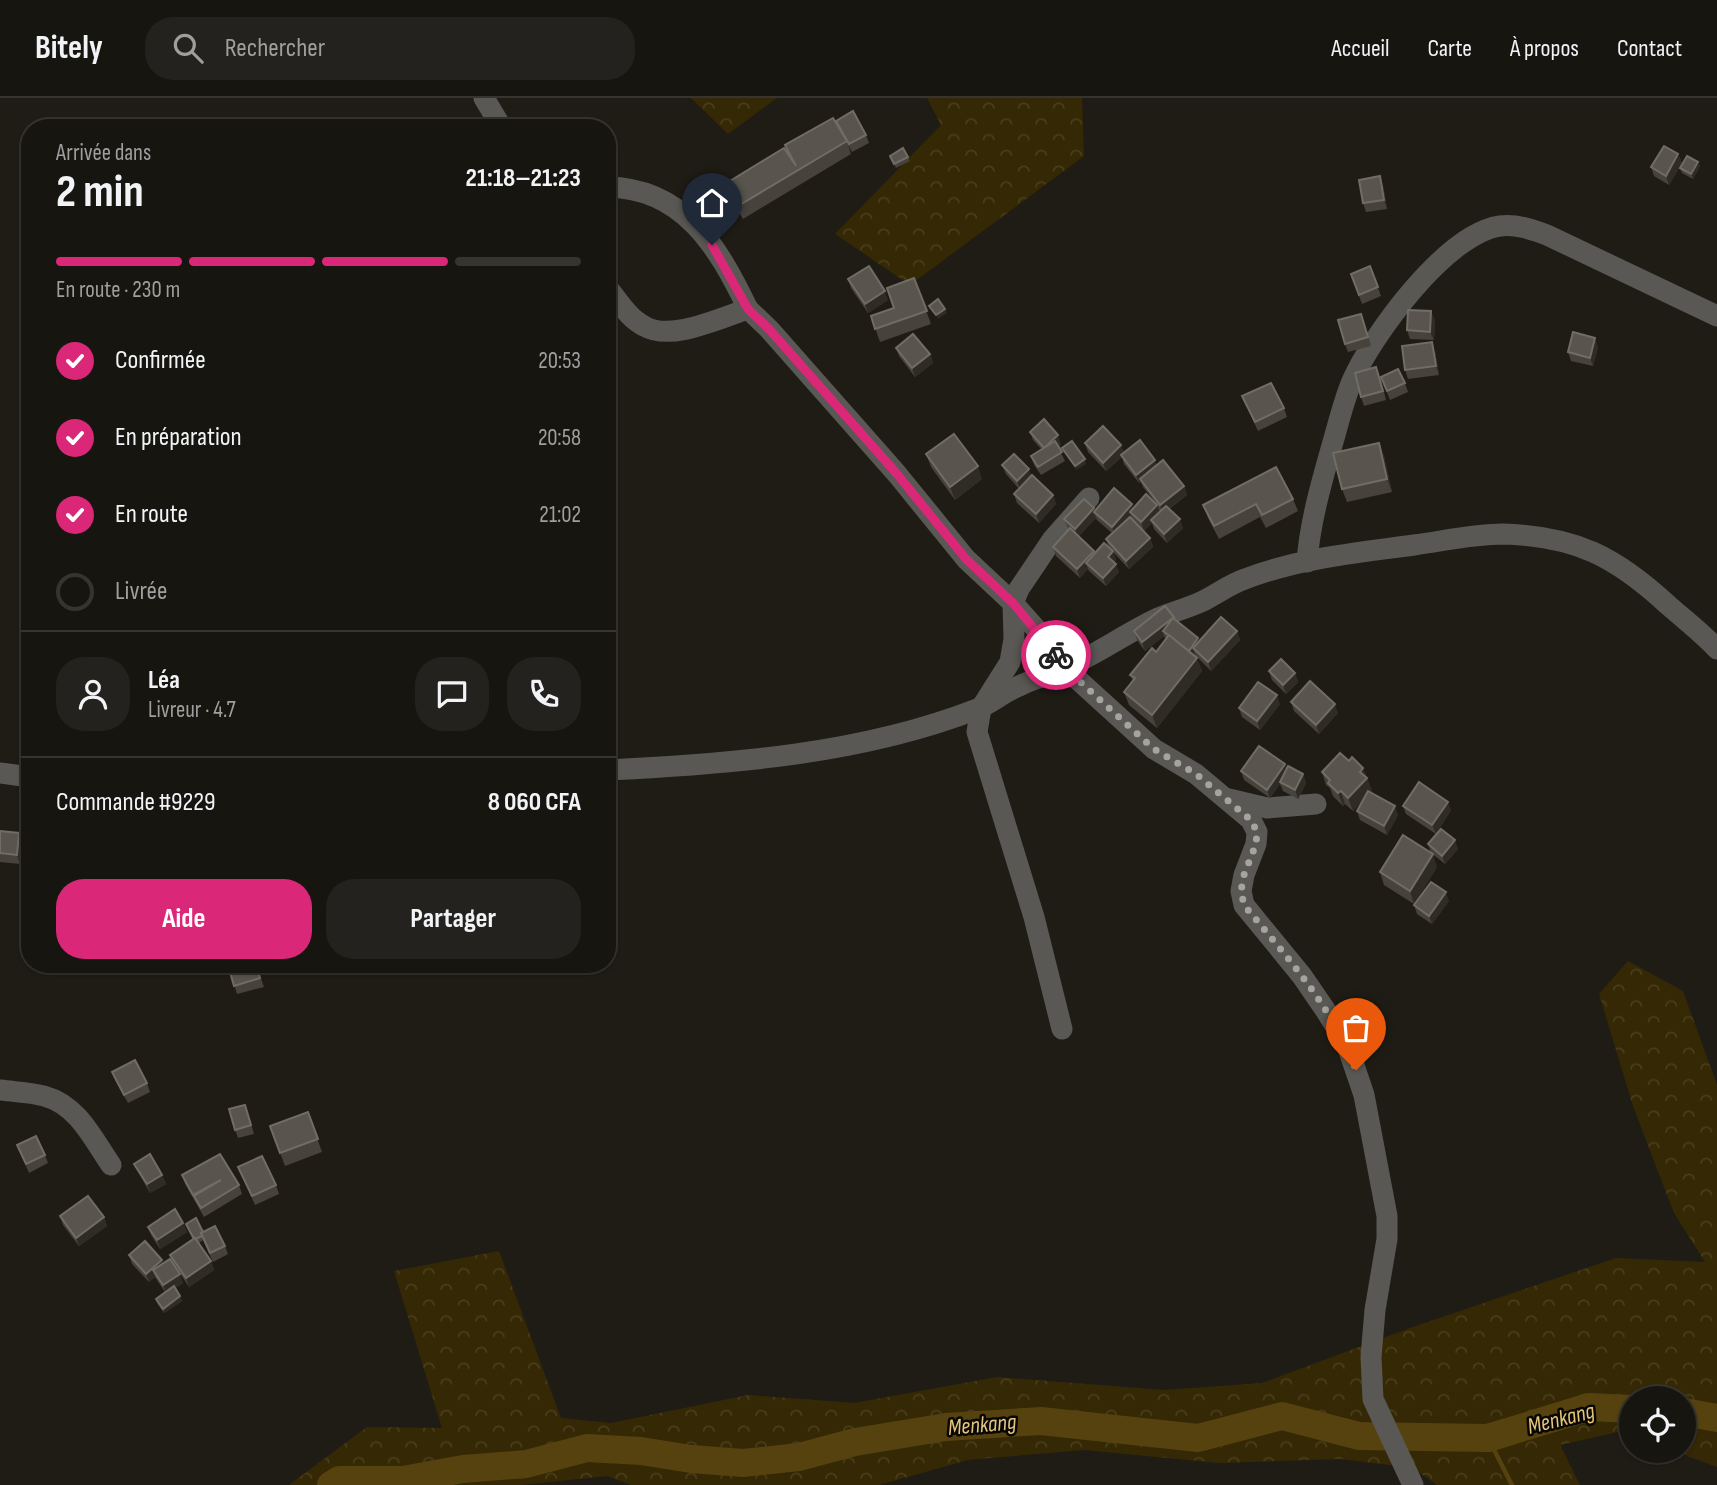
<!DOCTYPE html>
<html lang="fr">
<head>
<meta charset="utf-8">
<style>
	body { margin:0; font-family:"Sofia Sans Condensed",sans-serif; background:#24221e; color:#f1f3f6; height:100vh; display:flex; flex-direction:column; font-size:26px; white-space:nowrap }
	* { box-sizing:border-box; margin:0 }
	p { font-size:23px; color:#9e9f9f }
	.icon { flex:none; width:38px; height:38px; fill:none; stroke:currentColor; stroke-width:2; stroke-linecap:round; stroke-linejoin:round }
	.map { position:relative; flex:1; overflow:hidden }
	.side { position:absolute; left:21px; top:21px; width:595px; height:854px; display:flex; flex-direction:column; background:#171510; border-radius:28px; box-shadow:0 2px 5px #0004,0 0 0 2px #363430 }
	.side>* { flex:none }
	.controls { position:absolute; left:1619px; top:1288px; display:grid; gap:14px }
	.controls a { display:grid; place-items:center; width:77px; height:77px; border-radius:50%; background:#171510; box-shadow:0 2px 5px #0004,0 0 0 2px #363430; font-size:35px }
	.pin { position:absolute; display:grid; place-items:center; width:60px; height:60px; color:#fff; margin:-72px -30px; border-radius:50% 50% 50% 0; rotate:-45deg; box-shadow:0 0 7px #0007 }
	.pin .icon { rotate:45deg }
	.courier { position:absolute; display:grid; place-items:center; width:70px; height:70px; margin:-35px; border:5px solid #db2777; border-radius:50%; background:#fff; color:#222; box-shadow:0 2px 9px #0007 }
	.head em { font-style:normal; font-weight:700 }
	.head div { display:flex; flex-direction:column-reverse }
	.head { display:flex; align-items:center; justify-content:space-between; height:119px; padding:0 35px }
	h1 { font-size:46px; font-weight:700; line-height:52px }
	.bar { display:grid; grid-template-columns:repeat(4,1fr); gap:10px 7px; align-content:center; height:84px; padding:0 35px }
	.bar i { height:9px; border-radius:5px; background:#363430 }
	.bar .current { background:#db2777 }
	.bar p { grid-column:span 4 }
	.line { display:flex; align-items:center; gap:18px; padding:0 35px; border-top:2px solid #363430 }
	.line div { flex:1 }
	.round { display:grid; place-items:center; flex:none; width:74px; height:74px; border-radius:28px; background:#24221e }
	ol { padding:0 35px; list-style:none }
	li { display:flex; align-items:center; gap:21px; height:77px }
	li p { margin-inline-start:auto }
	li .icon { padding:7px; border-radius:50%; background:#db2777; color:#fff; stroke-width:4 }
	li:last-child { color:#9e9f9f }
	li i { width:38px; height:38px; border:4px solid #363430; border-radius:50% }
	.cta { display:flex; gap:14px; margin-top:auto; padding:14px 35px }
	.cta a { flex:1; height:80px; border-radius:28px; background:#db2777; color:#fff; font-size:28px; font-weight:700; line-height:80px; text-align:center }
	.cta a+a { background:#24221e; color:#f1f3f6 }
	header { display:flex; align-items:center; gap:42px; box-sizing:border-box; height:98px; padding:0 35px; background:#171510; border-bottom:2px solid #363430 }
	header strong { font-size:33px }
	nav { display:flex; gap:38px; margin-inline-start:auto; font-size:24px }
	.search { width:490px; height:63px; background:#24221e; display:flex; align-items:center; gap:18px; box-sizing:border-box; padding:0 24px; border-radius:28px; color:#9e9f9f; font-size:26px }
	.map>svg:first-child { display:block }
</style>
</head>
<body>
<header>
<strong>Bitely</strong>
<div class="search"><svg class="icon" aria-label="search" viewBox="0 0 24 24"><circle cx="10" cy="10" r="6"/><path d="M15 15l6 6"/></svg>Rechercher</div>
<nav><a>Accueil</a><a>Carte</a><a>À propos</a><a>Contact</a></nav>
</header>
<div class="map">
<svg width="1717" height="1387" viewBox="0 0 1717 1387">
	<defs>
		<pattern id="forest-crowns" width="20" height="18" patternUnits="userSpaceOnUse" patternTransform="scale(1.75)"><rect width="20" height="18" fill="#352804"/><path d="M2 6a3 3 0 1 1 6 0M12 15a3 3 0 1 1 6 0" fill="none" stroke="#493d1c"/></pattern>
	</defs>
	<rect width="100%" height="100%" fill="#1f1c15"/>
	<!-- forest -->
	<g fill="url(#forest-crowns)">
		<path d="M691,0H777L728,36Z"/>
		<path d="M927,0H1082L1084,58L910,187L835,136L941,27Z"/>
		<path d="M1628,863L1683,893L1717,987V1369L1685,1357L1681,1353H1684V1300H1631V1331L1560,1347L1580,1387H1437L1413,1370L1341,1361L1219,1365L1084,1352L968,1362L879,1387H631L607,1378L521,1387H289L367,1329L442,1330L394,1173L499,1153L561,1320L611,1325L748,1297L854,1305L997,1279L1164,1292L1262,1285L1413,1229L1616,1160L1705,1164L1674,1115L1633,1008L1599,896Z"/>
	</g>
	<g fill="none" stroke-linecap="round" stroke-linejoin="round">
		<!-- stream -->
		<path stroke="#55420e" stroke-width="4.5" d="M1488,1340L1512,1387"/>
		<!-- river -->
		<g stroke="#55420e" stroke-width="28">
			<path d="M1684,1314L1717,1320"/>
			<path d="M331,1387L339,1382H403L463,1371L526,1366L587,1350L641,1353L691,1361L743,1365L799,1359L855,1344L946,1329L1041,1323L1198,1340L1282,1318L1359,1338L1488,1340L1589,1309L1631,1311"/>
		</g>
		<!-- minor -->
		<g stroke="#595854" stroke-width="21">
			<path d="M484,0L502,30"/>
			<path d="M607,89C684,90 718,149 748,211"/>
			<path d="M607,189C618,202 628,220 644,228C671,244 720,220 748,211L769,231L897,376L966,461L1013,505L1045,541L1065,570L1154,651L1196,676L1251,722L1257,734L1256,746L1244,777L1241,793L1244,807L1302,878L1326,913L1347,947L1364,997L1387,1118V1141L1375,1212L1371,1259L1373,1301L1413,1387"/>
			<path d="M1307,464C1310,423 1322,383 1333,344C1339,323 1344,302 1352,283C1373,236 1446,136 1500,128C1516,126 1531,131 1547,137L1717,218"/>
			<path d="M607,672C730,666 862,656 977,611C992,605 1004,594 1019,588C1033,581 1049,577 1063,571C1096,557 1126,535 1158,520C1173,514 1188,510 1203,503C1217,496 1230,486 1245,481C1299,460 1357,455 1414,447C1444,443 1473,436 1503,436C1576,438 1616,459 1668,507C1685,522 1702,535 1717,551"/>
			<path d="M0,675L30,679"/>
			<path d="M1229,701L1267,710L1316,706"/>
			<path d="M1062,931L1034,819L977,634L981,610L1010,564L1014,541L1013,505L1019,491L1052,442L1089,400"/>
			<path d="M0,992C14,994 30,994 44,998C78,1007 93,1041 111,1067"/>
		</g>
	</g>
	<!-- wall -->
	<g fill="#47433c" fill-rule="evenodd">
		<path d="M836,23L866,37L869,45L852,54L848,47L851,56L743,121L730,99L725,86L788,56L785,47L839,29Z"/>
		<path d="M1678,56L1682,65L1669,87L1654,78L1651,69Z"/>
		<path d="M890,58L908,59L910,63L896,70Z"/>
		<path d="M1700,68L1693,81L1682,75L1680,70Z"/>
		<path d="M1383,87L1387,111L1366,114L1363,105Z"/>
		<path d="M1370,168L1381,198L1362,206L1351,176Z"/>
		<path d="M914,180L931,226L880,244L871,218L894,210Z"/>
		<path d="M848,181L888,202L868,215L851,190Z"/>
		<path d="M1435,222L1434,242L1410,241L1407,232Z"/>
		<path d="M1364,224L1371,248L1348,254L1345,246Z"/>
		<path d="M1598,249L1593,268L1571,263L1568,254Z"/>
		<path d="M896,250L930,256L933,265L915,279L899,258Z"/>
		<path d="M1435,253L1439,277L1408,281L1405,272Z"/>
		<path d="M1380,278L1386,302L1364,308L1361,299Z"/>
		<path d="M1381,279L1405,285L1408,294L1390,302Z"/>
		<path d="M1242,298L1284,310L1287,319L1258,333Z"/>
		<path d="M1030,334L1061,346L1058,349L1065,363L1041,377L1034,367L1031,358L1042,352L1033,342Z"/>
		<path d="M1085,345L1124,355L1157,367L1184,388L1187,397L1169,411L1183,430L1167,445L1154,431L1152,425L1144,433L1137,426L1150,440L1153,449L1129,471L1113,454L1116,462L1114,464L1119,474L1106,488L1089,473L1088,471L1080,480L1056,458L1053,449L1069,431L1068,430L1064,421L1095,412L1132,406L1133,410L1155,404L1143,389L1141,384L1139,385L1124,366L1122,359L1106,373L1088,354ZM1096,420L1097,422L1112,435L1106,441L1109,450L1095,455L1079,438Z"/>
		<path d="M1379,345L1384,358L1392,394L1347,404L1342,391Z"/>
		<path d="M926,356L982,381L955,402L931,369Z"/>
		<path d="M1002,367L1031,378L1053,397L1056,406L1039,425L1017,405L1014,396L1019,391L1006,376Z"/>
		<path d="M1293,401L1298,413L1266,430L1260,419L1219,441L1208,420L1203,407Z"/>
		<path d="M1174,519L1175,522L1199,543L1237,533L1240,542L1211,573L1195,557L1202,573L1157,630L1129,607L1124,594L1133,583L1130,577L1156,554L1166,542L1164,538L1145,553L1137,542L1134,533Z"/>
		<path d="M1269,573L1295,575L1298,584L1286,596L1272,582Z"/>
		<path d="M1291,604L1338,615L1319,636L1294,613Z"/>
		<path d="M1280,606L1260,632L1242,619L1239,610Z"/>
		<path d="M1349,663L1363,670L1372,693L1371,694L1398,717L1387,737L1360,722L1357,713L1363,702L1353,713L1345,706L1343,708L1333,698L1330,690L1326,687L1322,674Z"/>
		<path d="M1285,666L1287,670L1303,676L1306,685L1298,701L1283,693L1280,686L1270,700L1244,682L1241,673Z"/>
		<path d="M1403,708L1451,712L1436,736L1406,716Z"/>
		<path d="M0,733L19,735L22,743L20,766L0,764Z"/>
		<path d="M1428,746L1458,751L1445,766L1431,755Z"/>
		<path d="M1437,769L1414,806L1384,787L1380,774Z"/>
		<path d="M1449,803L1432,826L1417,816L1414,807Z"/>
		<path d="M256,866L264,889L237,896L228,867Z"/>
		<path d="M112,974L147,985L150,994L128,1005L115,982Z"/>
		<path d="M308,1014L322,1054L285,1068L270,1028Z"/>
		<path d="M248,1015L254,1036L238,1040L235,1032Z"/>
		<path d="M17,1047L45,1057L48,1065L29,1075Z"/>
		<path d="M134,1066L162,1077L166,1086L150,1095L138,1074Z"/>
		<path d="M238,1069L276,1087L279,1096L255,1107Z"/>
		<path d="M182,1077L239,1087L242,1096L204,1119L185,1086Z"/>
		<path d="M60,1118L104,1119L107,1128L79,1148L63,1127Z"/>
		<path d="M183,1125L187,1134L160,1151L151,1137L148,1129Z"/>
		<path d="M186,1126L203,1134L225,1148L228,1156L213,1164L203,1142L199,1145L211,1163L214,1172L189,1189L173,1165L170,1157L194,1141Z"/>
		<path d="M129,1157L162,1162L163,1166L183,1185L175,1190L182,1203L164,1215L157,1205L156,1201L165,1194L155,1179L149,1184L132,1166Z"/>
	</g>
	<!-- shaded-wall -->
	<g fill="#2f2c25">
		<path d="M1678,56L1682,65L1669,87L1666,78Z"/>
		<path d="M1698,64L1700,68L1693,81L1691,76Z"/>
		<path d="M1380,78L1383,87L1387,111L1384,102Z"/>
		<path d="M885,193L888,202L868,215L865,206Z"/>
		<path d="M945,211L947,215L938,221L936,217Z"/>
		<path d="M1431,213L1435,222L1434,242L1430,234Z"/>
		<path d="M1595,240L1598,249L1593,268L1590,260Z"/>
		<path d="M1432,244L1435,253L1439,277L1436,268Z"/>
		<path d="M930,256L933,265L915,279L912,270Z"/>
		<path d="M1058,337L1061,346L1047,358L1044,350Z"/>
		<path d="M1379,345L1384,358L1392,394L1387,381Z"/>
		<path d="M1121,347L1125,356L1106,373L1103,365Z"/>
		<path d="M1085,361L1086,366L1076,372L1075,368Z"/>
		<path d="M1155,362L1158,371L1140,381L1141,384L1139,385L1136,377Z"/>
		<path d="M978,368L982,381L955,402L950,389Z"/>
		<path d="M1029,371L1032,380L1020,392L1017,383Z"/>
		<path d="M1184,388L1187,397L1163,415L1160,407Z"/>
		<path d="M1053,397L1056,406L1039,425L1036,416Z"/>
		<path d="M1132,406L1135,415L1130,414L1132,419L1115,438L1112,429Z"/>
		<path d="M1157,407L1161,416L1151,422L1152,425L1144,433L1141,424Z"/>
		<path d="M1094,410L1096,416L1094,414L1096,420L1078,439L1075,431Z"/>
		<path d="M1180,421L1183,430L1167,445L1164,436Z"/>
		<path d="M1150,440L1153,449L1129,471L1126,463Z"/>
		<path d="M1094,453L1097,461L1086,465L1088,471L1080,480L1077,471Z"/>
		<path d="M1113,453L1116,462L1111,467L1108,459Z"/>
		<path d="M1116,466L1119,474L1106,488L1103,480Z"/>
		<path d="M1174,519L1177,528L1163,533L1164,538L1145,553L1142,544Z"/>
		<path d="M1237,533L1240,542L1211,573L1208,564Z"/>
		<path d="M1198,540L1202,549L1193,550L1195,557L1192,562L1188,553Z"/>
		<path d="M1197,560L1202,573L1157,630L1152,617Z"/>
		<path d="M1295,575L1298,584L1286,596L1283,587Z"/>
		<path d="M1277,597L1280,606L1260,632L1257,623Z"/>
		<path d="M1335,606L1338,615L1319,636L1316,627Z"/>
		<path d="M1285,666L1288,675L1280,684V686L1270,700L1267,692Z"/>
		<path d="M1363,670L1372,693L1353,713L1348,700L1360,674Z"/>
		<path d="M1303,676L1306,685L1298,701L1295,692Z"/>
		<path d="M1341,693L1345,706L1343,708L1338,695Z"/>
		<path d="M1448,704L1451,712L1436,736L1432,727Z"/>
		<path d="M1395,708L1398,717L1387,737L1384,728Z"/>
		<path d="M19,735L22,743L20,766L17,757Z"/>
		<path d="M1455,742L1458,751L1445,766L1442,758Z"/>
		<path d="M1433,756L1437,769L1414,806L1410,793Z"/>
		<path d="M1446,794L1449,803L1432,826L1429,818Z"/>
		<path d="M162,1077L166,1086L150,1095L147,1086Z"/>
		<path d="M104,1119L107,1128L79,1148L76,1140Z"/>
		<path d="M183,1125L187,1134L160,1151L157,1142Z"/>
		<path d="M162,1162L165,1170L153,1172L155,1179L149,1184L146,1176Z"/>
		<path d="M211,1163L214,1172L189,1189L186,1180Z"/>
		<path d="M180,1176L183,1185L166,1196L163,1187Z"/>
		<path d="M180,1198L182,1203L164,1215L163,1211Z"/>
	</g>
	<!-- building -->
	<g fill="#59554e" stroke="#706d66" stroke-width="2">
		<path d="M853,13L866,37L849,46L836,23Z"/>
		<path d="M833,20L847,43L738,108L725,86L784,50L796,68L785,47Z"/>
		<path d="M1664,48L1678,56L1666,78L1651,69Z"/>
		<path d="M903,50L908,59L894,66L890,58Z"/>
		<path d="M1687,58L1698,64L1691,76L1680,70Z"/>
		<path d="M1380,78L1384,102L1363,105L1359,82Z"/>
		<path d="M869,168L885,193L865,206L848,181Z"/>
		<path d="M1370,168L1378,189L1359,197L1351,176Z"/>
		<path d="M914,180L927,213L875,231L871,218L894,210L887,190Z"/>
		<path d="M938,201L945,211L936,217L929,208Z"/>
		<path d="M1408,212L1431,213L1430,234L1407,232Z"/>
		<path d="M1361,216L1368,239L1345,246L1338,222Z"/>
		<path d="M1573,234L1595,240L1590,260L1568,254Z"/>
		<path d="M913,236L930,256L912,270L896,250Z"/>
		<path d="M1432,244L1436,268L1405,272L1402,248Z"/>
		<path d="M1376,269L1383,293L1361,299L1355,275Z"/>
		<path d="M1398,271L1405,285L1387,293L1381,279Z"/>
		<path d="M1271,285L1284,310L1255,324L1242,298Z"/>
		<path d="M1044,321L1058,337L1044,350L1030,334Z"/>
		<path d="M1103,328L1121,347L1103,365L1085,345Z"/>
		<path d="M954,336L978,368L950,389L926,356Z"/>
		<path d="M1140,342L1155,362L1136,377L1121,357Z"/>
		<path d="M1055,343L1062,354L1038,369L1031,358Z"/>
		<path d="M1072,343L1085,361L1075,368L1062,350Z"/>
		<path d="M1379,345L1387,381L1342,391L1333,355Z"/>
		<path d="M1014,356L1029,371L1017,383L1002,367Z"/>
		<path d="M1163,362L1184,388L1160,407L1140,381Z"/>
		<path d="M1276,369L1293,401L1262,417L1256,406L1214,428L1203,407Z"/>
		<path d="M1032,377L1053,397L1036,416L1014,396Z"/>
		<path d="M1114,390L1132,406L1112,429L1094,414Z"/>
		<path d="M1146,396L1157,407L1141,424L1130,414Z"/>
		<path d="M1084,401L1094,410L1075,431L1064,421Z"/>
		<path d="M1166,408L1180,421L1164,436L1151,422Z"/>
		<path d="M1130,419L1150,440L1126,463L1106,441Z"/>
		<path d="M1070,430L1094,453L1077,471L1053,449Z"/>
		<path d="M1104,445L1113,453L1108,459L1116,466L1103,480L1086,465Z"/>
		<path d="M1165,508L1174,519L1142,544L1134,533Z"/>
		<path d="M1221,519L1237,533L1208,564L1193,550Z"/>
		<path d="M1173,520L1198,540L1189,553L1163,533Z"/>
		<path d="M1169,537L1197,560L1152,617L1124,594L1135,580L1130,577L1152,550L1156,554Z"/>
		<path d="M1281,561L1295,575L1283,587L1269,573Z"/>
		<path d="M1310,583L1335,606L1316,627L1291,604Z"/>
		<path d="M1258,584L1277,597L1257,623L1239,610Z"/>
		<path d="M1259,648L1285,666L1267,692L1241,673Z"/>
		<path d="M1340,655L1349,663L1352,659L1363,670L1360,674L1367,680L1348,700L1341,693L1338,695L1328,685L1330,682L1322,674Z"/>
		<path d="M1288,668L1303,676L1295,692L1280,684Z"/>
		<path d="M1419,684L1448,704L1432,727L1403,708Z"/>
		<path d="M1368,693L1395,708L1384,728L1357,713Z"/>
		<path d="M1441,731L1455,742L1442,758L1428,746Z"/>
		<path d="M0,733L19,735L17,757L0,755Z"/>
		<path d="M1403,737L1433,756L1410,793L1380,774Z"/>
		<path d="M1431,784L1446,794L1429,818L1414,807Z"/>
		<path d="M229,866H256L260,880L234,888L228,867Z"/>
		<path d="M135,962L147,985L124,997L112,974Z"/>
		<path d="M245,1007L251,1027L235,1032L229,1011Z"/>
		<path d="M308,1014L318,1041L280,1055L270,1028Z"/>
		<path d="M36,1038L45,1057L26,1066L17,1047Z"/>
		<path d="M150,1056L162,1077L147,1086L134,1066Z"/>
		<path d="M220,1056L239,1087L201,1110L194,1098L221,1082L193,1097L182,1077Z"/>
		<path d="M262,1058L276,1087L252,1098L238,1069Z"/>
		<path d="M88,1098L104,1119L76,1140L60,1118Z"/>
		<path d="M175,1111L183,1125L157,1142L148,1129Z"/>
		<path d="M196,1120L203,1134L201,1135L202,1138L196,1141L195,1140L194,1141L186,1126Z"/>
		<path d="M215,1128L225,1148L210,1155L201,1135Z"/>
		<path d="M195,1140L211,1163L186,1180L170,1157Z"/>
		<path d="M145,1143L162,1162L146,1176L129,1157Z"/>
		<path d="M170,1161L180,1176L163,1187L153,1172Z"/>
		<path d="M174,1188L180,1198L163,1211L156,1201Z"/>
	</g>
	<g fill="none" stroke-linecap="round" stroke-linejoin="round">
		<!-- done -->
		<path stroke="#a6a49e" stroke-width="7" stroke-dasharray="0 12.6" d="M1056,557L1065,570L1154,651L1196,676L1251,722L1257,734L1256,746L1244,777L1241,793L1244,807C1286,858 1333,909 1356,972"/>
		<!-- route -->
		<path stroke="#db2777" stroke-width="9" d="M712,147L748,211L769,231L897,376L966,461L1013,505L1056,557"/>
	</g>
	<g text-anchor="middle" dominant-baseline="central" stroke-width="5" stroke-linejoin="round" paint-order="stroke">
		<!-- water labels -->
		<g font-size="23" font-style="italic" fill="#e5c579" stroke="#080704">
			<text transform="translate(1561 1321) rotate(-14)">Menkang</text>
			<text transform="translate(982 1327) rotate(-5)">Menkang</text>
		</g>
	</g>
</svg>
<div class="controls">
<a><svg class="icon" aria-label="locate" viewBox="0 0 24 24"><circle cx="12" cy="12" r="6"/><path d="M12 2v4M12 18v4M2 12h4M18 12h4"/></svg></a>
</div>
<div class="pin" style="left:1356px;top:972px;background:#ea580c"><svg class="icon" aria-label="bag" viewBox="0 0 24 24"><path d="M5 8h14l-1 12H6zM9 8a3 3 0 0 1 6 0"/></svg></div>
<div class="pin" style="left:712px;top:147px;background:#1f2937"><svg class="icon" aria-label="home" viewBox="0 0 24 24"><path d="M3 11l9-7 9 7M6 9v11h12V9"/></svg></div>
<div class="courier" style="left:1056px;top:557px"><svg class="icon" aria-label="bike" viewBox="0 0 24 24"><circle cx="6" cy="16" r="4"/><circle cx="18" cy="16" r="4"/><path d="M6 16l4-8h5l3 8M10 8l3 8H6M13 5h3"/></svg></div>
<section class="side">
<div class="head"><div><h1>2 min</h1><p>Arrivée dans</p></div><em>21:18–21:23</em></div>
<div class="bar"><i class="current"></i><i class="current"></i><i class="current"></i><i></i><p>En route · 230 m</p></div>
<ol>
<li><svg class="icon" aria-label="check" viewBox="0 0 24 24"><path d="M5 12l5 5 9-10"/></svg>Confirmée<p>20:53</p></li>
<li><svg class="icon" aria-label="check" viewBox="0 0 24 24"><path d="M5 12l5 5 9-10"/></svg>En préparation<p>20:58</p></li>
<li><svg class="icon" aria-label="check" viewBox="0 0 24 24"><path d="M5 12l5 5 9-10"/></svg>En route<p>21:02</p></li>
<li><i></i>Livrée</li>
</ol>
<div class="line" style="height:126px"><a class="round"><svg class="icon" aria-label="person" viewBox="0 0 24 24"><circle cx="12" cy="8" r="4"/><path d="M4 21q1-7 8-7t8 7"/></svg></a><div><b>Léa</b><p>Livreur · 4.7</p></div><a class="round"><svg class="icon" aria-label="chat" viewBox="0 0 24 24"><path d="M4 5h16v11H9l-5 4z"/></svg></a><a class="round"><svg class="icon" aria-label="phone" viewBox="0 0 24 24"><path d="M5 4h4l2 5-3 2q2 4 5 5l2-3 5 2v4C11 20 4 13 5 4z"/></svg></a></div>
<div class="line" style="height:91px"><div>Commande #9229</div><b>8 060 CFA</b></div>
<div class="cta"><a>Aide</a><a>Partager</a></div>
</section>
</div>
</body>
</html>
